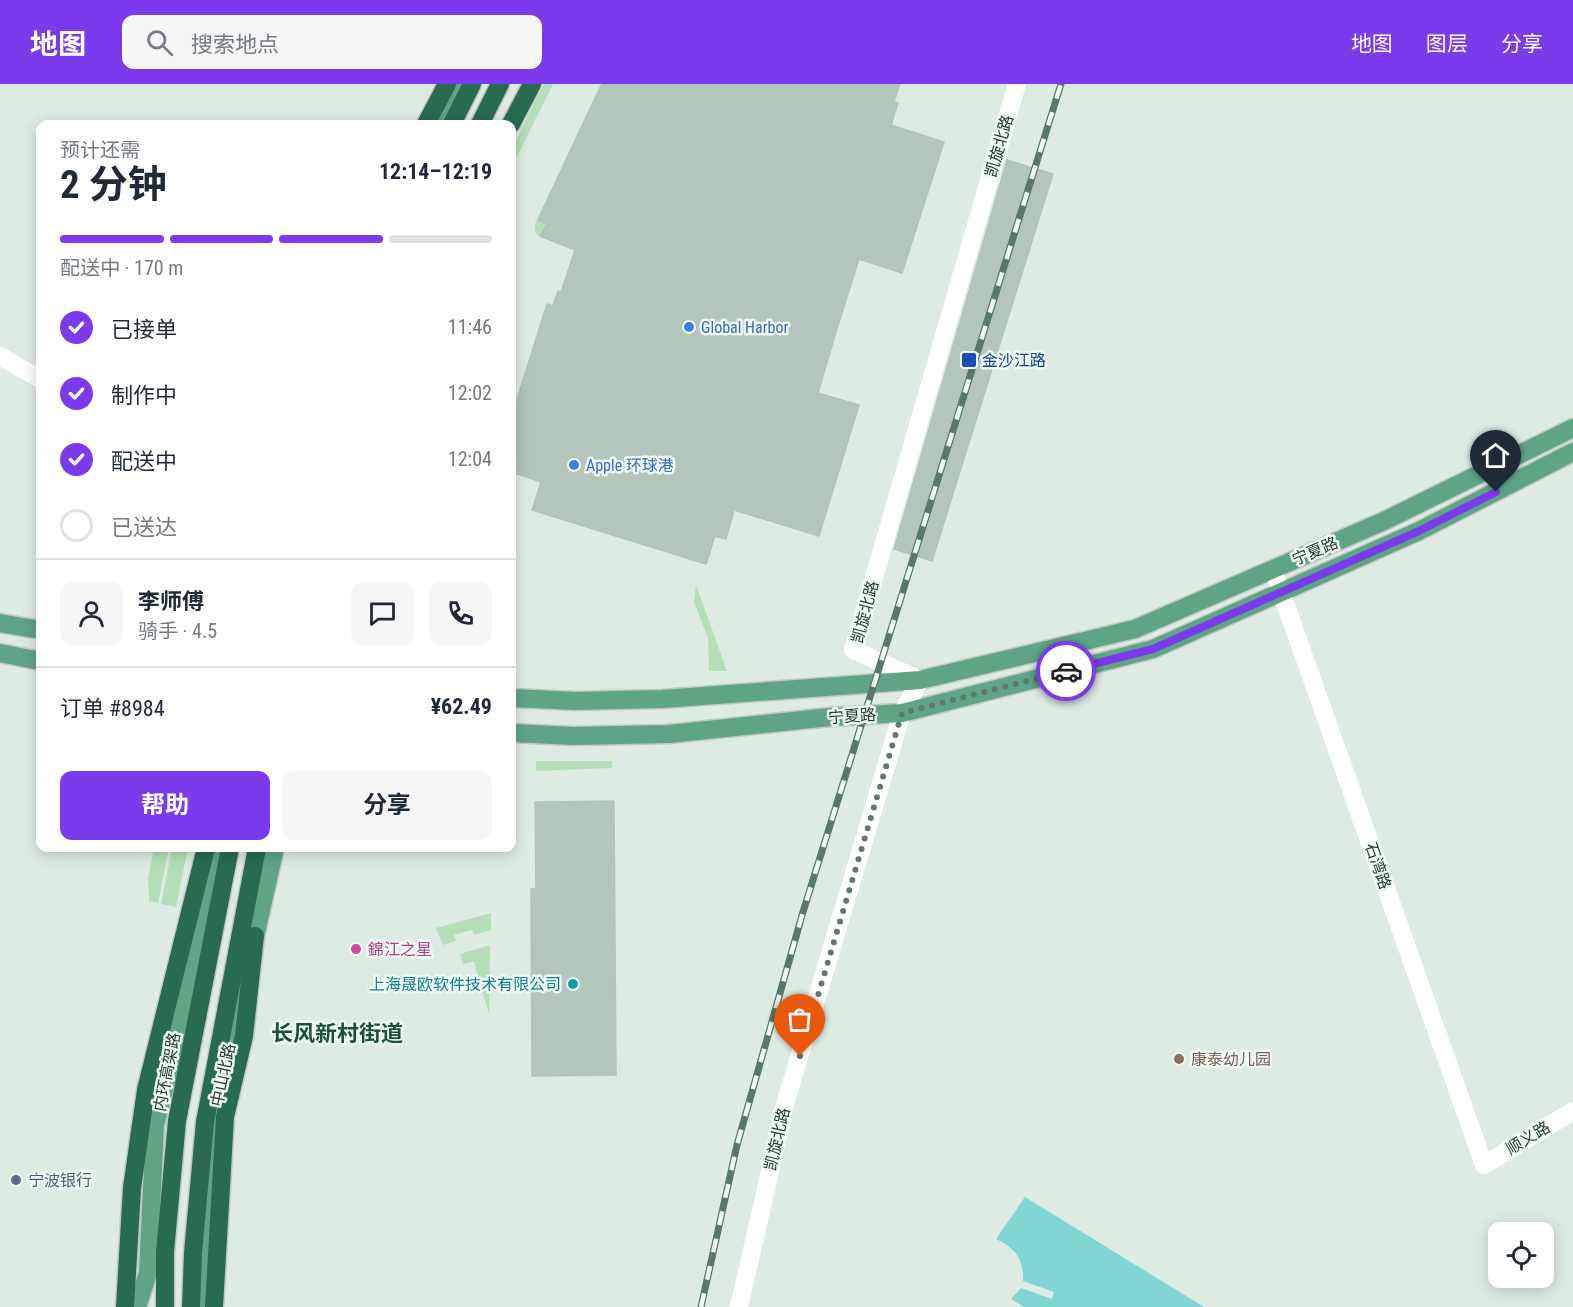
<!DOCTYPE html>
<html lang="zh">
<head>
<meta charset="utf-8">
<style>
	body { margin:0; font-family:"Roboto Condensed","Noto Sans SC",sans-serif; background:#f6f6f7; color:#1f2937; height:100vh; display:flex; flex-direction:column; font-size:22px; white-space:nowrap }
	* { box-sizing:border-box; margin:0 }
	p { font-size:20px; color:#747a83 }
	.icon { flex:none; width:33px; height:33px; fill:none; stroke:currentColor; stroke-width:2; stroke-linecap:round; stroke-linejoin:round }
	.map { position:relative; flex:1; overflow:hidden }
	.panel { position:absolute; left:36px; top:36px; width:480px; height:732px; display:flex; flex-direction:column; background:#fff; border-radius:12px; box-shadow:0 3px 15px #0003 }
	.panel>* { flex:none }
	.buttons { position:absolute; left:1488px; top:1138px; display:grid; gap:12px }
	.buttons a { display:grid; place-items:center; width:66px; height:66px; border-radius:12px; background:#fff; box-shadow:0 3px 15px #0003; font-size:30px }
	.pin { position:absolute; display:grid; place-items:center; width:51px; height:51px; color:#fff; margin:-62px -26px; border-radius:50% 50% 50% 0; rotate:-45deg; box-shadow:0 0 6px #0007 }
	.pin .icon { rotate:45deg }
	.courier { position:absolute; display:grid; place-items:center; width:60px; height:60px; margin:-30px; border:4px solid #7c3aed; border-radius:50%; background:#fff; color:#222; box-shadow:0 2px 8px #0007 }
	.headline em { font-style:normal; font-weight:700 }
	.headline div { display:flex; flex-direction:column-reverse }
	.headline { display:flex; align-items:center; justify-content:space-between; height:102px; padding:0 24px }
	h1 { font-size:39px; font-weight:700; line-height:45px }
	.bar { display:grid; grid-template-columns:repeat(4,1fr); gap:9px 6px; align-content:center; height:72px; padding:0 24px }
	.bar i { height:8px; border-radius:4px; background:#e0e1e3 }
	.bar .active { background:#7c3aed }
	.bar p { grid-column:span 4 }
	.line { display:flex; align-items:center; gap:15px; padding:0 24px; border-top:2px solid #e0e1e3 }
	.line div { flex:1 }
	.round { display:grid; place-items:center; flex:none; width:63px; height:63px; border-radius:12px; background:#f6f6f7 }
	ol { padding:0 24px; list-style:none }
	li { display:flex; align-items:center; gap:18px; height:66px }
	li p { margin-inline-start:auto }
	li .icon { padding:6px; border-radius:50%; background:#7c3aed; color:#fff; stroke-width:4 }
	li:last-child { color:#747a83 }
	li i { width:33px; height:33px; border:3px solid #e0e1e3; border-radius:50% }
	.cta { display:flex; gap:12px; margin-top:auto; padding:12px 24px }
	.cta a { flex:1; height:69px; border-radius:12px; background:#7c3aed; color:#fff; font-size:24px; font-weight:700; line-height:69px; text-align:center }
	.cta a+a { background:#f6f6f7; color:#1f2937 }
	header { display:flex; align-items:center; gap:36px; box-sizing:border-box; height:84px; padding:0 30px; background:#7c3aed; color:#fff }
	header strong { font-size:28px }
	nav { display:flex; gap:33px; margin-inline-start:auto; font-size:21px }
	.search { width:420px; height:54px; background:#f6f6f7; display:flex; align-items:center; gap:15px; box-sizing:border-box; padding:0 21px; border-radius:12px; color:#747a83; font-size:22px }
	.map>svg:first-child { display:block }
</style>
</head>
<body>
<header>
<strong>地图</strong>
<div class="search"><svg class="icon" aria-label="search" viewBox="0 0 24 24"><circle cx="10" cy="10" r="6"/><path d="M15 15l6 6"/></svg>搜索地点</div>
<nav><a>地图</a><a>图层</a><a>分享</a></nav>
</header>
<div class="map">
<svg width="1573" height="1223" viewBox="0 0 1573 1223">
	<rect width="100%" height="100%" fill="#deebe3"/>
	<!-- green -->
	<g fill="#b5dfb8">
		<path d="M544,0H553L512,83V64Z"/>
		<path d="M600,1L605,4L539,152L535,148V140Z"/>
		<path d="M696,501L727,587H709L708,554L694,518Z"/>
		<path d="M536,677H612V684L536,687Z"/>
		<path d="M150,764H169L158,819L149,817L148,795L153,770Z"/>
		<path d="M172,764H188L176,823L161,820Z"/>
		<path d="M491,829V846L474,851L472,846L454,851L456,857L443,861L436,844Z"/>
		<path d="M490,861L489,930L474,877L463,880L460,870Z"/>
	</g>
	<!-- water -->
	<path fill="#81d5d2" d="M1025,1113L1204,1223H1024L1011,1215L1021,1204L1052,1215L1054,1208L1023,1197C1024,1175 1014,1163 996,1155Z"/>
	<!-- building -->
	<g fill="#b4c6bb" stroke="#b0c5b8" stroke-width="1.5">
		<path d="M602,0H900L894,18L898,19L891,41L944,58L902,189L859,175L836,248L818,309L859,321L819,452L734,426L726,455L715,452L706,480L532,426L541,398L512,388V331L547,220L553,222L558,207L561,208L575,166L540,152L546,140L538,136Z"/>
		<path d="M1007,76L1053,90L932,477L894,465Z"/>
		<path d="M614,717L616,991L532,992L531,805H536L535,718Z"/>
	</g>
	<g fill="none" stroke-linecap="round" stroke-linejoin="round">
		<!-- major casing -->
		<g stroke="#c0c8c4" stroke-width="21">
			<g id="major">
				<path d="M438,40L457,0"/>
				<path d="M0,539L40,546"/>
				<path d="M0,569L40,577"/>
				<path d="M512,614L575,617L662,615L920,596L1135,545L1384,437L1573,344"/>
				<path d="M512,649L573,652L669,650L830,633L902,629L1153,565L1419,447L1573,368"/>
				<path d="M252,866L275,764"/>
				<path d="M137,1223L148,1189L155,1041L195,882L221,764"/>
				<path d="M202,1223L214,1035L243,898"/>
			</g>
		</g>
		<!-- highway casing -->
		<g stroke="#c0c8c4" stroke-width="21">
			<g id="highway">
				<path d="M426,40L447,0"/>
				<path d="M452,40L472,0"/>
				<path d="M480,40L500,0"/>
				<path d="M511,40L532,0"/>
				<path d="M125,1223L132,1104L146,1006L206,764"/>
				<path d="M165,1223V1168L177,1037L230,764"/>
				<path d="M191,1223L193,1169L205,1038L257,764"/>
				<path d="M214,1223L225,1033L244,952L255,852"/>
			</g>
		</g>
		<!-- minor -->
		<g stroke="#fff" stroke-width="18">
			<path d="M0,272L40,295"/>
			<path d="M1273,485L1484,1081L1573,1027"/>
			<path d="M739,1223L786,1017L902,629L920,596L853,566L1017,0"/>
		</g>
		<!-- major -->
		<use href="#major" stroke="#5fa485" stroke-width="18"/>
		<!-- highway -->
		<use href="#highway" stroke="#286b50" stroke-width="18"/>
		<!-- rail casing -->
		<g stroke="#587869" stroke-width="7">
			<path id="rail" d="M701,1223L737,1061L803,828L1061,0"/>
		</g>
		<!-- rail -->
		<use href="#rail" stroke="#eff8f2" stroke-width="4.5" stroke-dasharray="14" stroke-linecap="butt"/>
	</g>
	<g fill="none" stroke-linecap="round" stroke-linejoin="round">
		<!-- done -->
		<path stroke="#61796d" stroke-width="6" stroke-dasharray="0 10.8" d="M800,972L902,629L1066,587"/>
		<!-- route -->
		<path stroke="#7c3aed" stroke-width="8" d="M1066,587L1153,565L1419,447L1496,408"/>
	</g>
	<!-- markers -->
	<g fill="#3f7fe0" stroke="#eff8f2" stroke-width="2">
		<circle cx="689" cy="243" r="6"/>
		<circle cx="574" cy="381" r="6"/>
	</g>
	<rect fill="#1a4fb4" stroke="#eff8f2" stroke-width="2" x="961" y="268" width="16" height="16" rx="3"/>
	<circle fill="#d1479c" stroke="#eff8f2" stroke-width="2" cx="356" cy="865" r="6"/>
	<circle fill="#0f9aa8" stroke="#eff8f2" stroke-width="2" cx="573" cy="900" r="6"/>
	<circle fill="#8d6e63" stroke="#eff8f2" stroke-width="2" cx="1179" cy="975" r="6"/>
	<circle fill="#5c6f8a" stroke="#eff8f2" stroke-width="2" cx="16" cy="1096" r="6"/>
	<g text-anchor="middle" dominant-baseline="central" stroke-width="5" stroke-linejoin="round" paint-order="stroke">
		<!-- street labels -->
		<g font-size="16" fill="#1e3c2e" stroke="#eff8f2">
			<text transform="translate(999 62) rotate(-74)">凯旋北路</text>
			<text transform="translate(1315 467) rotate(-23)">宁夏路</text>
			<text transform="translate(865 528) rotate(-75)">凯旋北路</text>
			<text transform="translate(852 632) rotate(-4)">宁夏路</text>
			<text transform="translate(1378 782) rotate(71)">石湾路</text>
			<text transform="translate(167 988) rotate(-79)">内环高架路</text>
			<text transform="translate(223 991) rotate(-78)">中山北路</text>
			<text transform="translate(1528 1054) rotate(-31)">顺义路</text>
			<text transform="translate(777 1055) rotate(-77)">凯旋北路</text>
		</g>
		<!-- shop labels -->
		<g font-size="16" fill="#366cbe" stroke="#eff8f2" text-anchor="start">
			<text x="701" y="243">Global Harbor</text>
			<text x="586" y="381">Apple 环球港</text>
		</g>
		<!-- transit labels -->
		<g font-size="16" fill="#164399" stroke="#eff8f2" text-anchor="start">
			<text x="982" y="276">金沙江路</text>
		</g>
		<!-- hotel labels -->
		<g font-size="16" fill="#b23c85" stroke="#eff8f2" text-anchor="start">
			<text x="368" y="865">錦江之星</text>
		</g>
		<!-- culture labels -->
		<g font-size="16" fill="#0d838f" stroke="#eff8f2" text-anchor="end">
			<text x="561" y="900">上海晟欧软件技术有限公司</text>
		</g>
		<!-- education labels -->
		<g font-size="16" fill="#785e54" stroke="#eff8f2" text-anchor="start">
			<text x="1191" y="975">康泰幼儿园</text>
		</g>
		<!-- service labels -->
		<g font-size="16" fill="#4e5e75" stroke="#eff8f2" text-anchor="start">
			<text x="28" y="1096">宁波银行</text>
		</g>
		<!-- district labels -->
		<g font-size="22" font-weight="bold" fill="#195037" stroke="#eff8f2">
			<text x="337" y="949">长风新村街道</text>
		</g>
	</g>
</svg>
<div class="buttons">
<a><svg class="icon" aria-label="locate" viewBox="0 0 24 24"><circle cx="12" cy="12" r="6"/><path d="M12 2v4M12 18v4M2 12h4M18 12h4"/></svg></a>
</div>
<div class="pin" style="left:800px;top:972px;background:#ea580c"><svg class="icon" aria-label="bag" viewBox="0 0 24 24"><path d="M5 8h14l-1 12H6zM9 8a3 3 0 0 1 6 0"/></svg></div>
<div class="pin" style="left:1496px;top:408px;background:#1f2937"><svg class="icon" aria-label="home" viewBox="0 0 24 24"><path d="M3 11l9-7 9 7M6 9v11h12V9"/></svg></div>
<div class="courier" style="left:1066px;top:587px"><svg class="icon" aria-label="car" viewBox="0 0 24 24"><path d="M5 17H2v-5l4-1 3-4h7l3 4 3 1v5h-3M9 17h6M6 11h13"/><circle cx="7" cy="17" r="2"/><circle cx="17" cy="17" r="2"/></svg></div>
<section class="panel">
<div class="headline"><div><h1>2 分钟</h1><p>预计还需</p></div><em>12:14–12:19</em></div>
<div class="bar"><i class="active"></i><i class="active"></i><i class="active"></i><i></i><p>配送中 · 170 m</p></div>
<ol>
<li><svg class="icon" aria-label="check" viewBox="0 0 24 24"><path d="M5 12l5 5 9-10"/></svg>已接单<p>11:46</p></li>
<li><svg class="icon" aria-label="check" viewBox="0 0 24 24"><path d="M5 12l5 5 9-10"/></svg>制作中<p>12:02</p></li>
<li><svg class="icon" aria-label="check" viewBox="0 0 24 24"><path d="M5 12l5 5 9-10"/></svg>配送中<p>12:04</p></li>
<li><i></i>已送达</li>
</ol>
<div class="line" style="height:108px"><a class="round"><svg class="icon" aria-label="person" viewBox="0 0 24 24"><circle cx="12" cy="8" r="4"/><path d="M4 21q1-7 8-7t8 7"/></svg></a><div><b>李师傅</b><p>骑手 · 4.5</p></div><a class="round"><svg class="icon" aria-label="chat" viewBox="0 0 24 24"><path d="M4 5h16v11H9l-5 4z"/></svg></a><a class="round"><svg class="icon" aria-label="phone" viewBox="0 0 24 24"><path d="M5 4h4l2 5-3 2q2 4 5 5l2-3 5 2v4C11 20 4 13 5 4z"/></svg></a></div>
<div class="line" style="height:78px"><div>订单 #8984</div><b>¥62.49</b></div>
<div class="cta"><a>帮助</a><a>分享</a></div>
</section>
</div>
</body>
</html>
